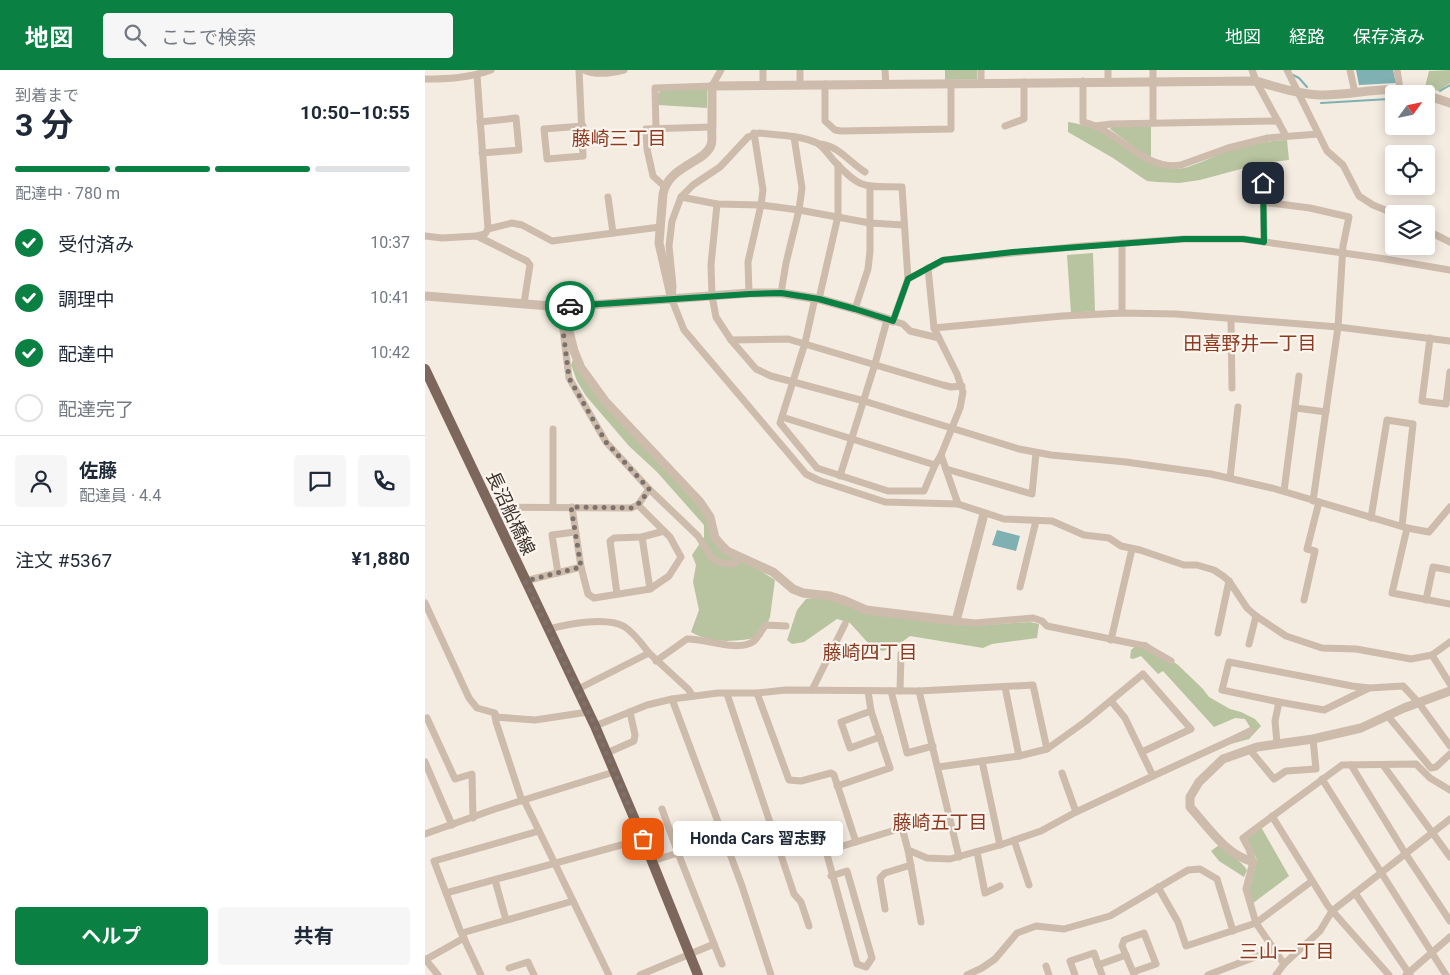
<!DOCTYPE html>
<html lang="ja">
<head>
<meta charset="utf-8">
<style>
	body { margin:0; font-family:Roboto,"Noto Sans JP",sans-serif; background:#f6f6f7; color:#1f2937; height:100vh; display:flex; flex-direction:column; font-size:19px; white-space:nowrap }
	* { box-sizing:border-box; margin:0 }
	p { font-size:16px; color:#747a83 }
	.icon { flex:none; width:28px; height:28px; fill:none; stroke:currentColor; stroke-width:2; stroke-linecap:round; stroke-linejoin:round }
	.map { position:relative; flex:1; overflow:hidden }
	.sheet { display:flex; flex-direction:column; background:#fff; width:425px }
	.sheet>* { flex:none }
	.needle { width:32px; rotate:57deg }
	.buttons { position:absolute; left:960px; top:15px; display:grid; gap:10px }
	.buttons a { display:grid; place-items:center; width:50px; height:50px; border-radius:5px; background:#fff; box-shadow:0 2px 12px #0003; font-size:25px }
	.pin { position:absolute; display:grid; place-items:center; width:42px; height:42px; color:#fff; margin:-21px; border-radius:10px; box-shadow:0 2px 8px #0006 }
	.courier { position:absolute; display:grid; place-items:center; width:50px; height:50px; margin:-25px; border:4px solid #0b8043; border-radius:50%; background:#fff; color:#222; box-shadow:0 1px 6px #0007 }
	.bubble { position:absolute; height:35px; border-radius:5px; background:#fff; box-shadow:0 2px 12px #0003; font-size:16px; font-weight:700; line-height:35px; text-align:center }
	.overview em { font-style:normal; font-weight:700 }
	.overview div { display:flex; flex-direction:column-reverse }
	.overview { display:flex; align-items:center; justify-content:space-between; height:85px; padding:0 15px }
	h1 { font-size:32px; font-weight:700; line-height:38px }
	.bar { display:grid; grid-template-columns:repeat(4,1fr); gap:8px 5px; align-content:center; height:60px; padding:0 15px }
	.bar i { height:6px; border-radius:4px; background:#e0e1e3 }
	.bar .active { background:#0b8043 }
	.bar p { grid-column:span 4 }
	.line { display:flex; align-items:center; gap:12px; padding:0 15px; border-top:1px solid #e0e1e3 }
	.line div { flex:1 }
	.round { display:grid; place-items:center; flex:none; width:52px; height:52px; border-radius:5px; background:#f6f6f7 }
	ol { padding:0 15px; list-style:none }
	li { display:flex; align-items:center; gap:15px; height:55px }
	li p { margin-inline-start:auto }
	li .icon { padding:5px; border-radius:50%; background:#0b8043; color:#fff; stroke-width:4 }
	li:last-child { color:#747a83 }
	li i { width:28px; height:28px; border:2px solid #e0e1e3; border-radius:50% }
	.action { display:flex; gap:10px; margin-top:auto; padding:10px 15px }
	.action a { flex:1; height:58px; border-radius:5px; background:#0b8043; color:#fff; font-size:20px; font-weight:700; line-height:58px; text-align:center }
	.action a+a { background:#f6f6f7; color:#1f2937 }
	header { display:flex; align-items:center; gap:30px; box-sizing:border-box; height:70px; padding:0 25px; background:#0b8043; color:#fff }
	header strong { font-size:24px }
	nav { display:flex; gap:28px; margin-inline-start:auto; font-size:18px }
	.search { width:350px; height:45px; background:#f6f6f7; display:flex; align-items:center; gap:12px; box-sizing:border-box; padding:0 18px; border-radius:5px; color:#747a83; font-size:19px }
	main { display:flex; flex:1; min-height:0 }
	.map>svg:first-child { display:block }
</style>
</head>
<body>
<header>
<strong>地図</strong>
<div class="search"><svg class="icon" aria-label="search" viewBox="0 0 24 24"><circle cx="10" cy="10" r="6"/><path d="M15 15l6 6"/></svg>ここで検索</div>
<nav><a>地図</a><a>経路</a><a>保存済み</a></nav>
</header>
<main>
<section class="sheet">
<div class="overview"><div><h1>3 分</h1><p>到着まで</p></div><em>10:50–10:55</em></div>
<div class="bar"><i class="active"></i><i class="active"></i><i class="active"></i><i></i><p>配達中 · 780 m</p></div>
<ol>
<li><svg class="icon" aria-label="check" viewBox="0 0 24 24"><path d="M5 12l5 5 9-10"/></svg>受付済み<p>10:37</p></li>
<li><svg class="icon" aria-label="check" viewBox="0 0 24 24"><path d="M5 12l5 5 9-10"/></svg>調理中<p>10:41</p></li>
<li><svg class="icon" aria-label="check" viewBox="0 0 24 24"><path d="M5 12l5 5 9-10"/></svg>配達中<p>10:42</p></li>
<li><i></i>配達完了</li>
</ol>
<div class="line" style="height:90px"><a class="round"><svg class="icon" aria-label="person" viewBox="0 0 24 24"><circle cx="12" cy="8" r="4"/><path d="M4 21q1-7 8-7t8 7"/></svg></a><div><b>佐藤</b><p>配達員 · 4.4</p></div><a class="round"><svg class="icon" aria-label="chat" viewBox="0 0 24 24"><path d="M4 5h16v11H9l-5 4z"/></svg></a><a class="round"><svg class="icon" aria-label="phone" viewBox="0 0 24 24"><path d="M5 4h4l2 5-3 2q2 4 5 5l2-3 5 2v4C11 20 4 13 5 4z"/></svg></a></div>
<div class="line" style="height:65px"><div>注文 #5367</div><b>¥1,880</b></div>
<div class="action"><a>ヘルプ</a><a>共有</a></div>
</section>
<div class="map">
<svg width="1025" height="905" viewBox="0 0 1025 905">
	<rect width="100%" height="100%" fill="#f4ebe1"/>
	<!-- green -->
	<g fill="#b8c4a0">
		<path d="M520,0H552V9L520,10Z"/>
		<path d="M1025,0V13L1014,21L1000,17L1004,1Z"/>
		<path d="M282,19V38L233,35V24L236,20Z"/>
		<path d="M643,52C656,54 671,58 683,65C705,80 722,98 751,99C765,99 788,86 802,81C821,74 842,71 862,70L864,90L838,93L775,110L754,113L732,112L722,111L716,107L688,88L643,62Z"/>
		<path d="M726,56V87L717,83L685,59L686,57Z"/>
		<path d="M668,183L670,241L646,243L642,185Z"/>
		<path d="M149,287L155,304L273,433L284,451L288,471L350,510L345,547L337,567C313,571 288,575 266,562L274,540L268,512L271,495L267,485L279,467V455L232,402L204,376L161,326L152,311L146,295Z"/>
		<path d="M395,527L549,556L605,552L614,554L612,568L567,574L558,578L485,566L469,578L457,581L444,574L425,553L412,549L379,572L367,574L362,570L372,540L381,529Z"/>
		<path d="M721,572L753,595L778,619L784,627L805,639L816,642L830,649L836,656L824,669L802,675L800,670L825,657L820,649L810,648L789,657L738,601L733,604L716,586L708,589L705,588L706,580L714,573Z"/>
		<path d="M836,757L864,806L827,834L824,820L832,790L822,770L823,766Z"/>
		<path d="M794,775C803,784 816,790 822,800L819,807L794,791L786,781Z"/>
	</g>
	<!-- water -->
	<g fill="#7fb0b2">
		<path d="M931,0H968L971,13L934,15Z"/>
		<path d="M572,460L595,466L591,481L567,475Z"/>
	</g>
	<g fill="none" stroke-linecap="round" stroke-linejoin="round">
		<!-- stream -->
		<g stroke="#7fb0b2" stroke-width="2">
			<path d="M868,5L874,8L882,17"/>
			<path d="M1015,21L1025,15"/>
			<path d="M896,33L964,29"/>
		</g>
		<!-- minor -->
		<g stroke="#cdbbac" stroke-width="7">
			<path d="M154,0L158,86L122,89L119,59L158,56"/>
			<path d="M159,0C171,6 187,3 199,0"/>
			<path d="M338,0V15"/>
			<path d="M460,0L461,15"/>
			<path d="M556,0V13"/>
			<path d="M683,0V12"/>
			<path d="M728,0V53"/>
			<path d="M827,0L831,11L861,66"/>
			<path d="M862,0L902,81L918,95L934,126L948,135L970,144"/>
			<path d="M925,0L930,23"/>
			<path d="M972,0L975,19"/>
			<path d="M52,5L63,159"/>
			<path d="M0,9C23,9 44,8 66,0"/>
			<path d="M658,11V52C667,54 675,58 683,63C705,76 727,100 756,95L803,78L843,68L893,64"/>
			<path d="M400,14V51L410,60L416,61L526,59V13"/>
			<path d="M375,15V0"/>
			<path d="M55,52L91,48L94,80L57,83"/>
			<path d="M580,56L599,49V12"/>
			<path d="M671,56L686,54L853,51"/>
			<path d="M231,58L230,18L287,16L296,0"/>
			<path d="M394,74C413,75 424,92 440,102"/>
			<path d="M838,95L839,172"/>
			<path d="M239,116L228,106L222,79L221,59L287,57"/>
			<path d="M183,127L188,163"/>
			<path d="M256,127L292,134L336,135L374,140L445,153L479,155"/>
			<path d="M838,132L885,138L924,147L918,176L913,257L888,431"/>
			<path d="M292,134L286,195L287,226L291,247L306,270L331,299L346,306L439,331L594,379L626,385L701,392L786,404L847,418L982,458L1004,462L1025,437"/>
			<path d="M1001,160L1025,172"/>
			<path d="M0,166L17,168L52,166L102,191L105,195L99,233"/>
			<path d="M52,166L60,164L63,159L87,153L97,155L127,171L235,157"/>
			<path d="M697,173V243"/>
			<path d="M483,209L477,117C441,116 437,121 411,93C405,87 399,77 392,73C375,65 352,65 334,63L323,67L295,97L268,115L256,127L247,151L244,176L248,216L247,230L259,260L381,404L393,410L460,432L533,434L579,449L627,451L659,465L684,468L696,476L715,480L759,495H772L789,500L798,506L804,511L822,538L831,546L861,566L897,578L931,579L986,589L1007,585L1025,572"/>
			<path d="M324,223L323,192L336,135L338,120L329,63"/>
			<path d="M356,223L361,193L374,140L377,118L369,67"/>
			<path d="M390,228L380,273L355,353L392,398L463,421H499L510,395L516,385L535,338L538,322L532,304L509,258L503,198"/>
			<path d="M394,229L413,146V95"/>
			<path d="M430,239L443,199L445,181V117"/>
			<path d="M138,242L137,252L144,308L181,372L224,419L273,466L286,487L292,492L308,494L316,487"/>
			<path d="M806,249L807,318"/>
			<path d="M509,258L637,246L697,243L751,244L913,257L1025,271"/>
			<path d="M514,268L485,261L478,254L468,251L483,209L519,190L657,176L759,169H818L954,188L1025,200"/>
			<path d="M1005,268L997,331L1021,334L1025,302"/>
			<path d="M306,270L363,269L518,315L526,317L537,316"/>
			<path d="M871,338L901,342"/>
			<path d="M357,347L510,395"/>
			<path d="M516,385L533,434"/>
			<path d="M521,399L607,424L611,383"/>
			<path d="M415,406L450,294L462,250"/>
			<path d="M805,408L813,337"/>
			<path d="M859,421L874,306"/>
			<path d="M213,435L224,419"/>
			<path d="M65,437L206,438L213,435L245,467L256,487L244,506L225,519L169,528L163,524L156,497L147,437"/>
			<path d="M128,437V359"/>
			<path d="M946,448L962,350L988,354L977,456"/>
			<path d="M982,458L967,523L1025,534"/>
			<path d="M217,467L225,519"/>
			<path d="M133,503L127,465L150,462"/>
			<path d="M100,511L156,497"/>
			<path d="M595,517L611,451"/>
			<path d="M192,524L185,471L189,468L217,467L239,461"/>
			<path d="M879,530L890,481L882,479L894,432"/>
			<path d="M1001,530L1008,497L1025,500"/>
			<path d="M0,533L44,628L52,638L70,643L71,652L97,731"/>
			<path d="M531,551L550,553L608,548L617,551L622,556L720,576L746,591"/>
			<path d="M124,559C143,554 183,546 200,557C210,564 217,574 224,583"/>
			<path d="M793,563L804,511"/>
			<path d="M686,570L707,479"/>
			<path d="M824,574L831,546"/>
			<path d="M1007,585L1025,614"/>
			<path d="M231,591L262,569C278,568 314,583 329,571C334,566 336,560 341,555L361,556"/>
			<path d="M580,617L594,686"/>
			<path d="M944,618L899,640L854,632L797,620L804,592L927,616L944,618L978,616L993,632L1025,676"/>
			<path d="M153,619L224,583L263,619L268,626"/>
			<path d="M387,620L420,554"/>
			<path d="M466,621L482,683L508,676"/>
			<path d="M475,621L476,584"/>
			<path d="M494,621L534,787"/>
			<path d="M332,623L364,710L376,711L406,703L409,705L431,772"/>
			<path d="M302,624L369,824L376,832L384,856"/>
			<path d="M247,629L317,816L346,905"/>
			<path d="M446,641L416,652L425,678L455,667"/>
			<path d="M962,645L1006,698L1011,697L1025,684"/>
			<path d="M70,647L110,650L163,642"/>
			<path d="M0,649L2,648L30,709L47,704L48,748"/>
			<path d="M170,656L222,635L247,629L293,623H332L361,620L494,621L608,615L622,679"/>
			<path d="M852,673L850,651L854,632"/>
			<path d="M825,680L849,709L861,701L891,699L888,669"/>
			<path d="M182,683L209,671L210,665L205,642"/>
			<path d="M557,691L575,775"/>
			<path d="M0,692L27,755"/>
			<path d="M926,695L980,783L1025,851"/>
			<path d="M958,695L1025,787"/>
			<path d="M513,697L594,686L622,679L661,651L718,604L766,659L717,682"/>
			<path d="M637,703L651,742"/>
			<path d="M728,706L826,661"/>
			<path d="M897,709L1021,905"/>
			<path d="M412,716L465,698L446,641L443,621"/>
			<path d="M99,730L184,905"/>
			<path d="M237,739L253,783"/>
			<path d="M847,746L903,836L964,905"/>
			<path d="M0,764L70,739L189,702"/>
			<path d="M589,770L604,815"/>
			<path d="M483,780L496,852"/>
			<path d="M552,782L560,823L575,816"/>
			<path d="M227,791L253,783L297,894"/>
			<path d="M406,806L422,801L447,888L441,897L432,894L401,781L477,758L483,780L502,788L525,789L575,775L616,761L651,742L728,706L700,648L686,631"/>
			<path d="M70,810L81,850"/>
			<path d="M733,817L753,852L761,876L831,853L887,811"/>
			<path d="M21,823L218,769"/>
			<path d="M930,823L985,905"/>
			<path d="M460,839L455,808L460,803L486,795"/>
			<path d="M37,863L148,831"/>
			<path d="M0,889L13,905"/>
			<path d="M0,890L39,868"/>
			<path d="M859,894L831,853L821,819L828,792L824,779L818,768L917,695L991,694L1005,708L1025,720"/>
			<path d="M673,895L701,885"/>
			<path d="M621,896L624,905"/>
			<path d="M84,898L103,892L109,905"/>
			<path d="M708,902L731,894L719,863L699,870L697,876L708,902L709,905"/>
			<path d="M56,905L35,860L9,791L114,761"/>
			<path d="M215,905L289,874"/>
			<path d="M542,905L557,898L570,889L592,863L611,856L639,859L685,846L763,800L775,799L792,809L808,861"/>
			<path d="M650,905L645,891L669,883L677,905"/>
			<path d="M783,905L848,880"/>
			<path d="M851,905L859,894L895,861L907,841L1025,749"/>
			<path d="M981,905L1025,867"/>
		</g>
		<!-- tertiary -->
		<g stroke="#cdbbac" stroke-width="9">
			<path d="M1001,25L1025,33"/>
			<path d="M0,226L138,237L324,223H356L394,229L430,239L468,251"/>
			<path d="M247,230L234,173L238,124C243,96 281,92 286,75C288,70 286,62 287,56C287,43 287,29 287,16L831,11C851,17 873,24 895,25C929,26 966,13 999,24"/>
			<path d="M138,237L149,281L156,298L180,331L275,432L285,447L290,468L297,476L302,481L348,502L368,519L378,523L405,526L418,530L441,540L531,551L559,444"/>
			<path d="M828,792C800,784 784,758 765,737V727L774,712L798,689L832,677L888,669L936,658L979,638L1025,621"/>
		</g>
		<!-- primary -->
		<path stroke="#7d675c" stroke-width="10" d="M0,299L170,656L218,769L273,905"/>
	</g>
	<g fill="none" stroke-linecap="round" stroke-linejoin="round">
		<!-- done -->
		<path stroke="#7c716b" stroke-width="5" stroke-dasharray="0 9" d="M145,236L138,237L137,252L144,308L181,372L224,419L216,432L206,438L146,437L156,497L100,511L170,656L218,769"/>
		<!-- route -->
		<path stroke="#0b8043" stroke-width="6" d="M145,236L324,224L356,223L394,229L430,239L468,251L483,209L518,190L588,182L759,169H818L839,172L838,113"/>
	</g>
	<g text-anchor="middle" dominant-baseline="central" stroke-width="4.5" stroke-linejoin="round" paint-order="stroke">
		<!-- street labels -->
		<g font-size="18" fill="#3b302b" stroke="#fbf5ee">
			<text transform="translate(86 443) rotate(65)">長沼船橋線</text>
		</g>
		<!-- neighbourhood labels -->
		<g font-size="19" fill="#8c3b22" stroke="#fbf5ee">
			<text x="194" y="68">藤崎三丁目</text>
			<text x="825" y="273">田喜野井一丁目</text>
			<text x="445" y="582">藤崎四丁目</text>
			<text x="515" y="752">藤崎五丁目</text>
			<text x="862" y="881">三山一丁目</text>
		</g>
	</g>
</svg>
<div class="buttons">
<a><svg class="needle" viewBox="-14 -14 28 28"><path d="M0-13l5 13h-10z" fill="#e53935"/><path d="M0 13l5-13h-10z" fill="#747a83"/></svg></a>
<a><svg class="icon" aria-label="locate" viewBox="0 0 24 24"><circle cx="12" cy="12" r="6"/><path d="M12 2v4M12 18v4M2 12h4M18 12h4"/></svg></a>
<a><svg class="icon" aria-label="layers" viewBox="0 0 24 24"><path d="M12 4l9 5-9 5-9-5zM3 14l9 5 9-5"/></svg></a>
</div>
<div class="pin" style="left:218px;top:769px;background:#ea580c"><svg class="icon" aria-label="bag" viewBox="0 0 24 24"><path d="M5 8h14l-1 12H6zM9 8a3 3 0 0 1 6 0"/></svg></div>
<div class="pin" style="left:838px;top:113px;background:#1f2937"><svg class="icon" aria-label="home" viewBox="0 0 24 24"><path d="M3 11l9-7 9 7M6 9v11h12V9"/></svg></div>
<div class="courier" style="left:145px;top:236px"><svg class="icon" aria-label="car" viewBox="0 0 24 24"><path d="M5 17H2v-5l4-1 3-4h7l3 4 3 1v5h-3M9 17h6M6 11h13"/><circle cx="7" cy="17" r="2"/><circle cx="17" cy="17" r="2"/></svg></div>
<div class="bubble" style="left:248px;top:751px;width:170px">Honda Cars 習志野</div>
</div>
</main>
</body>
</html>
